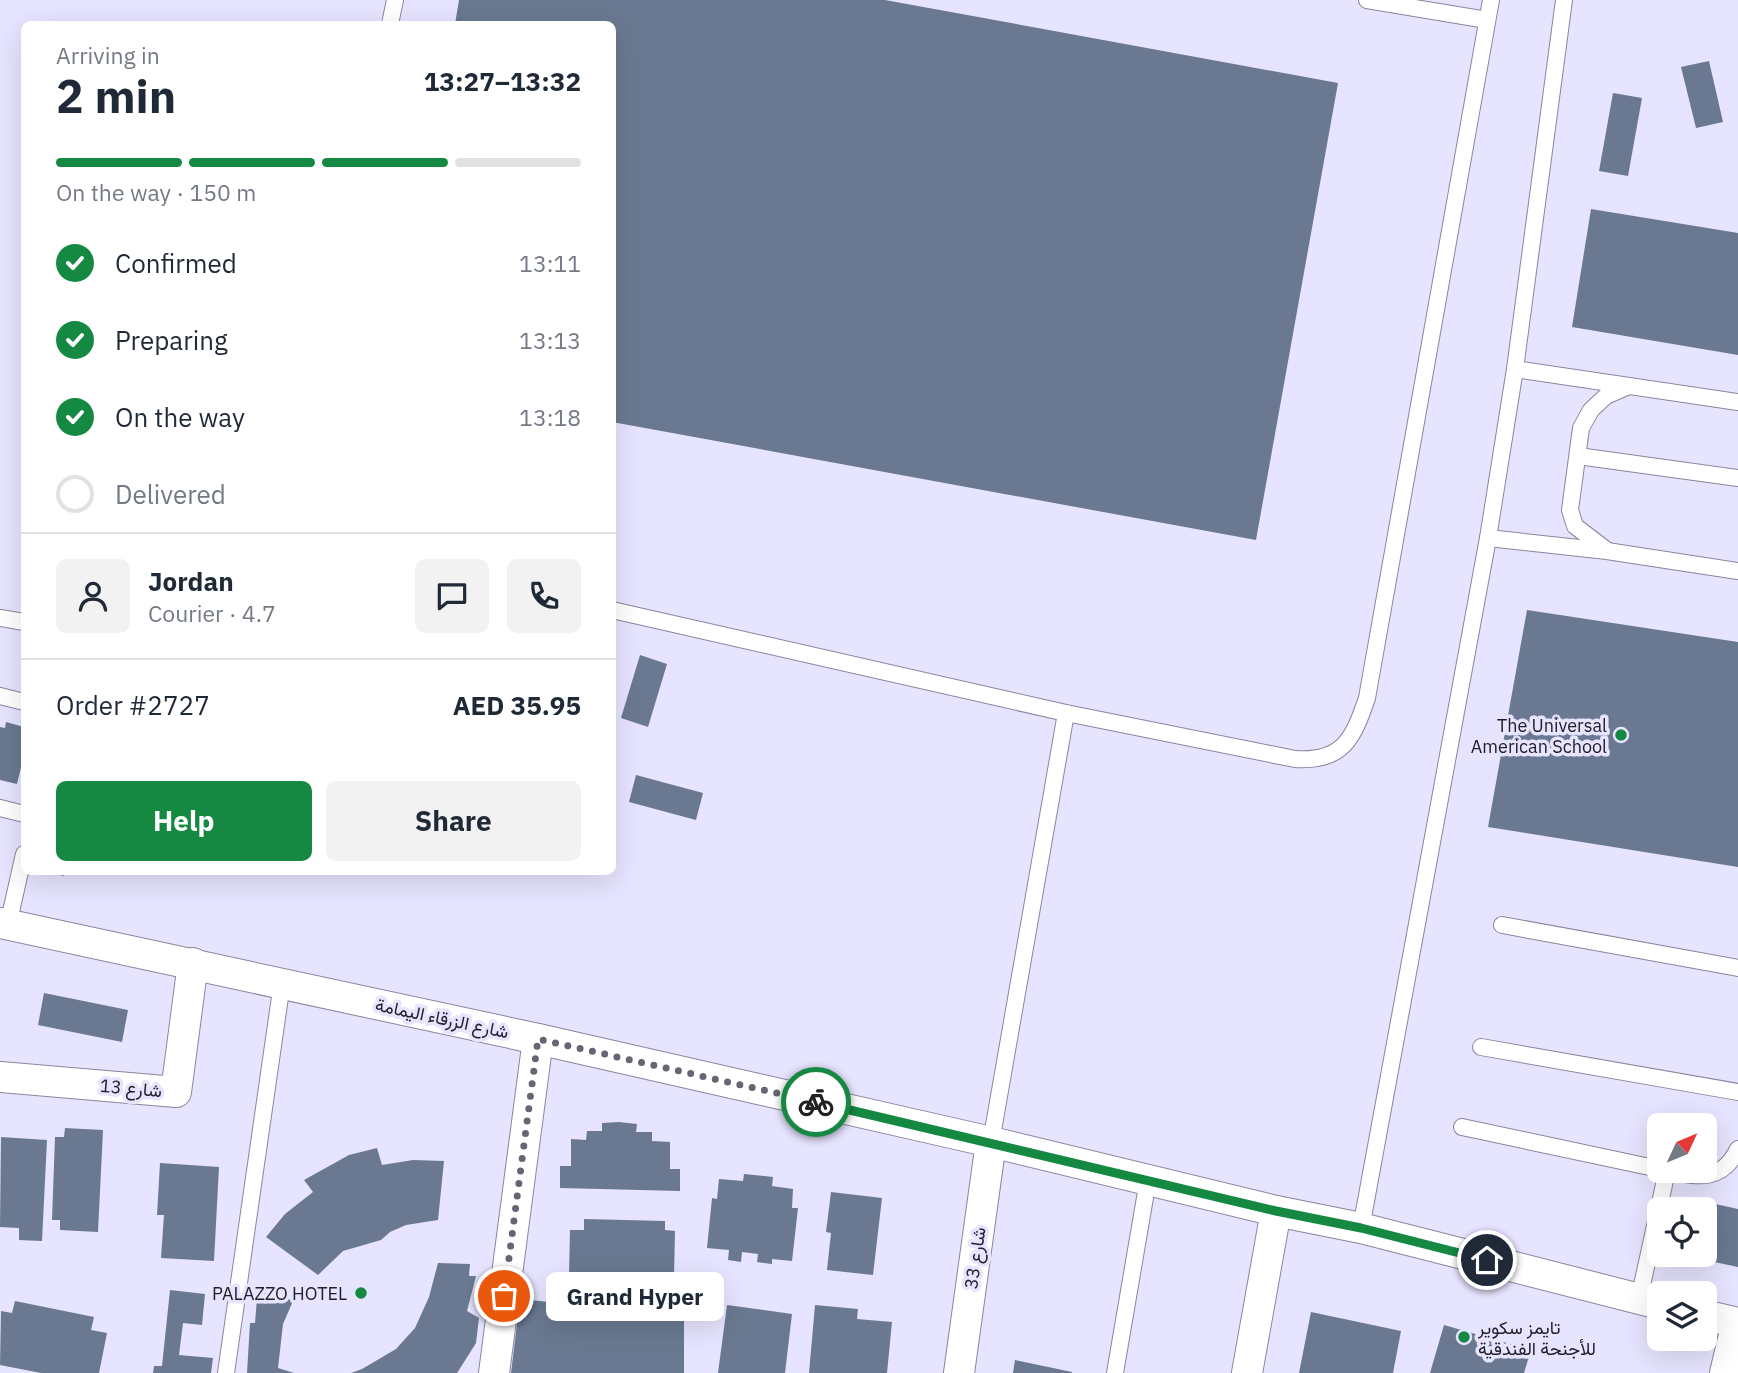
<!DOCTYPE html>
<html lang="en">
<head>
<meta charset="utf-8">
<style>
	body { margin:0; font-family:"IBM Plex Sans",Vazirmatn,sans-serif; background:#f2f2f3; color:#1f2937; height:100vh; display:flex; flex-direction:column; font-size:26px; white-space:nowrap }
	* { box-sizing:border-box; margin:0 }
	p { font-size:23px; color:#747a83 }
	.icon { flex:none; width:38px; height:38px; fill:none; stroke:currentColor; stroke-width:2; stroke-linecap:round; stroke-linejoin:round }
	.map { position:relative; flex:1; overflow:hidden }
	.drawer { position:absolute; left:21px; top:21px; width:595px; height:854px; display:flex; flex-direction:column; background:#fff; border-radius:10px; box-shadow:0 7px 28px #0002 }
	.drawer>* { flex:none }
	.needle { width:46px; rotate:46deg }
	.controls { position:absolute; left:1647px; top:1113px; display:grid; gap:14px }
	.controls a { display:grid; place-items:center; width:70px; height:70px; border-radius:10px; background:#fff; box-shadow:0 7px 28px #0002; font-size:35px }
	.pin { position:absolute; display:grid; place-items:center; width:60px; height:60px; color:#fff; margin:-30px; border:4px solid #fff; border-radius:50%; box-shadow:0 2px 7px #0007 }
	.courier { position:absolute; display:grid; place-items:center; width:70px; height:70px; margin:-35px; border:5px solid #158942; border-radius:50%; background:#fff; color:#222; box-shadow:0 2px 9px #0007 }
	.bubble { position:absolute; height:49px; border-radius:10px; background:#fff; box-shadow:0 7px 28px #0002; font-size:23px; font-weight:700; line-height:49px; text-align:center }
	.head em { font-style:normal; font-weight:700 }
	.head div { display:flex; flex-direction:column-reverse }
	.head { display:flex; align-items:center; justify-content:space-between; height:119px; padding:0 35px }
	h1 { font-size:46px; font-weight:700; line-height:52px }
	.bar { display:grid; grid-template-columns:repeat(4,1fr); gap:10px 7px; align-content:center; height:84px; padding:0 35px }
	.bar i { height:9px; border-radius:5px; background:#e0e1e3 }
	.bar .selected { background:#158942 }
	.bar p { grid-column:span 4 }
	.line { display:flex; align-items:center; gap:18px; padding:0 35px; border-top:2px solid #e0e1e3 }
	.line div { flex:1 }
	.round { display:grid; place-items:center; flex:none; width:74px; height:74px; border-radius:10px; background:#f2f2f3 }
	ol { padding:0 35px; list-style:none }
	li { display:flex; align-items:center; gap:21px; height:77px }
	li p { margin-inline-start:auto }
	li .icon { padding:7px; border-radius:50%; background:#158942; color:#fff; stroke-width:4 }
	li:last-child { color:#747a83 }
	li i { width:38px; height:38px; border:4px solid #e0e1e3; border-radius:50% }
	.action { display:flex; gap:14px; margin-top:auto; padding:14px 35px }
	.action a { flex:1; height:80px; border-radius:10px; background:#158942; color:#fff; font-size:28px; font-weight:700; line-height:80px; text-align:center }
	.action a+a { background:#f2f2f3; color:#1f2937 }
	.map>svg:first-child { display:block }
</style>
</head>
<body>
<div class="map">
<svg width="1738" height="1373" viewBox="0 0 1738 1373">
	<rect width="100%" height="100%" fill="#e6e4fe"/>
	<!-- building -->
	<g fill="#6a7991">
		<path d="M459,0H885L1338,83L1256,540L612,422V24H455Z"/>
		<path d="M1709,61L1723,122L1696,128L1681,67Z"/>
		<path d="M1613,93L1642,98L1628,176L1599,171Z"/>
		<path d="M1591,209L1738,233V355L1572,327Z"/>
		<path d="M1527,610L1738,642V867L1488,827Z"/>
		<path d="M640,655L667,664L648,727L621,718Z"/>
		<path d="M6,722L24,727V755L17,784L0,780V727L5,728Z"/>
		<path d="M636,775L703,793L696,820L629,802Z"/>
		<path d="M47,872H65L64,876Z"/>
		<path d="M44,993L128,1010L122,1042L38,1025Z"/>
		<path d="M619,1122L637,1124L636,1132H652V1141L670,1142V1169H680V1191L560,1188V1166H571V1139L586,1140L587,1131H602V1123Z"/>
		<path d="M65,1128L103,1130L98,1232L60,1230V1220H52L55,1137H64Z"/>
		<path d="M1,1137L47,1140L42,1241L19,1240V1228L0,1227Z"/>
		<path d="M377,1148L382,1165L413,1160L444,1161L438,1220L406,1225L390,1232L381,1240L343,1251L318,1275L266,1237L285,1214L313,1192L304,1180L349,1155Z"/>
		<path d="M160,1163L219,1167L214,1261L161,1258L164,1215H157Z"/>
		<path d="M744,1174L773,1177L772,1186L793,1189L792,1208H798L792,1261L772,1259V1264L757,1262L758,1254L742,1252L741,1262L728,1260L729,1250L707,1248L712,1198L717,1199L719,1179L743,1181Z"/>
		<path d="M831,1192L882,1198L873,1275L827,1270L831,1233L826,1232Z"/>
		<path d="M1697,1200L1738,1209V1267L1686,1256L1704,1255V1209H1695Z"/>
		<path d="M584,1219L665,1221V1230L675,1231L674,1277H664V1288L583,1285V1277L569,1276L570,1230H584Z"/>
		<path d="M438,1263L470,1264L469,1276H476L467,1311L479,1318L476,1343L459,1370L457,1373H351L362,1369L396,1349L415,1328L429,1297Z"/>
		<path d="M258,1286L293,1301L283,1324L278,1368L294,1373H247L250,1323H255Z"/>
		<path d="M170,1290L205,1294L202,1325L183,1323L179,1355L213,1358L211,1373H153L154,1366H162Z"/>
		<path d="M520,1299L684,1316V1373H511Z"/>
		<path d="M15,1301L94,1317L91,1330L107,1333L99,1373H41L0,1365L1,1311L12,1313Z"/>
		<path d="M727,1305L792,1314L785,1373H718Z"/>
		<path d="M815,1305L858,1309L857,1319L892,1322L887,1373H809Z"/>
		<path d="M1311,1312L1401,1331L1393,1373H1299Z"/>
		<path d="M1444,1325L1531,1350L1524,1373H1430Z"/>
		<path d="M1015,1360L1072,1372V1373H1013Z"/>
	</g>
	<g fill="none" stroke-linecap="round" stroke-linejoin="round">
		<!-- lane casing -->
		<g stroke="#88869e" stroke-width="18">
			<g id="lane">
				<path d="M1367,0L1487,20"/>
				<path d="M390,24L395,0"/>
				<path d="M1515,369L1738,402"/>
				<path d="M1578,456L1738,478"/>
				<path d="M1488,538L1607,551L1738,571"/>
				<path d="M1605,549L1575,526L1570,510L1581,428L1591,410L1606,396L1629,386"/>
				<path d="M612,610L1066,713L1295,759C1343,762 1353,739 1367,698L1491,0"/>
				<path d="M0,618L24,622"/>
				<path d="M0,696L24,702"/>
				<path d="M0,808L24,814"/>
				<path d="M8,925L24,854"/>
				<path d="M1502,925L1738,968"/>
				<path d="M1481,1047L1738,1092"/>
				<path d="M1462,1127L1659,1169"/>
				<path d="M991,1142L1066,713"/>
				<path d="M1668,1171C1699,1177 1722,1182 1738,1149"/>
				<path d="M1361,1228L1488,538L1515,369L1564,0"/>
				<path d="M1639,1299L1667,1171"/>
				<path d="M226,1373L282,983"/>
				<path d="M1115,1373L1148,1180"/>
			</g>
		</g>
		<!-- street casing -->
		<g stroke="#88869e" stroke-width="32">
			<g id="street">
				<path d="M0,923L538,1039L991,1142L1276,1211L1361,1228L1659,1304"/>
				<path d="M0,1077L176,1092L193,963"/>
				<path d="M1704,1315L1738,1323"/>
				<path d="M494,1373L538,1039"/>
				<path d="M959,1373L991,1142"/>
				<path d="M1247,1373L1276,1211"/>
				<path d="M1725,1373L1737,1323"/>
			</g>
		</g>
		<!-- lane -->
		<use href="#lane" stroke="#fff" stroke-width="16"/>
		<!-- street -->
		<use href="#street" stroke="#fff" stroke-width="30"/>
	</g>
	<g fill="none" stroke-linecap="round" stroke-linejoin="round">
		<!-- done -->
		<path stroke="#666574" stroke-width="7" stroke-dasharray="0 12.6" d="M504,1296L538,1039L816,1102"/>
		<!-- route -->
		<path stroke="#158942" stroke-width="9" d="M816,1102L1276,1211L1361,1228L1487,1260"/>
	</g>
	<!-- markers -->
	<g fill="#158942" stroke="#e6e4fe" stroke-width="2.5">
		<circle cx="1621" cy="735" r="7"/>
		<circle cx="361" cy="1293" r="7"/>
		<circle cx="1464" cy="1337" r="7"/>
	</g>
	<g text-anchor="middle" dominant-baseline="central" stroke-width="7" stroke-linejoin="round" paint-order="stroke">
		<!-- poi labels -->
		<g font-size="18" fill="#212029" stroke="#e6e4fe" text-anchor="end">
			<text x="1607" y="725">The Universal<tspan x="1607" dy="21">American School</tspan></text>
			<text x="347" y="1293">PALAZZO HOTEL</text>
			<text x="1478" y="1327" text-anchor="start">تايمز سكوير<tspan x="1478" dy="21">للأجنحة الفندقية</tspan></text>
		</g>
		<!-- street labels -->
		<g font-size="18" fill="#212029" stroke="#e6e4fe">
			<text transform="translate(442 1018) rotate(12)">شارع الزرقاء اليمامة</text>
			<text transform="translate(131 1088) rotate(5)">شارع 13</text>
			<text transform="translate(975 1258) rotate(-82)">شارع 33</text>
		</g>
	</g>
</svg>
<div class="controls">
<a><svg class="needle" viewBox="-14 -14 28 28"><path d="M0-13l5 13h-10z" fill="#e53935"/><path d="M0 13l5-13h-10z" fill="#747a83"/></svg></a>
<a><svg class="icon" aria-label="locate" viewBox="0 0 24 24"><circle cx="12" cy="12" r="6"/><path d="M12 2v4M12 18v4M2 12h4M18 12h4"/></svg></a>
<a><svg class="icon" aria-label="layers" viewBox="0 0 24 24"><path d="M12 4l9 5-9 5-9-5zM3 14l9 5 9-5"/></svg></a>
</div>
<div class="pin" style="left:504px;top:1296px;background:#ea580c"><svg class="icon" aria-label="bag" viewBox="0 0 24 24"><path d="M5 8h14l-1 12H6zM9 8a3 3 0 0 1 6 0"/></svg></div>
<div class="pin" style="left:1487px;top:1260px;background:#1f2937"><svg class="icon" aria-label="home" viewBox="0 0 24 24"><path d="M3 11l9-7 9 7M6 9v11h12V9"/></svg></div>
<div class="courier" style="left:816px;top:1102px"><svg class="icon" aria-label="bike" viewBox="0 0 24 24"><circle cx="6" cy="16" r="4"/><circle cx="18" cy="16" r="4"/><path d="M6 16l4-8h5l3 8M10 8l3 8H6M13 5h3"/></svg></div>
<div class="bubble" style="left:546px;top:1272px;width:178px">Grand Hyper</div>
<section class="drawer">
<div class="head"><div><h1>2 min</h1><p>Arriving in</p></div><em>13:27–13:32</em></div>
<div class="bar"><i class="selected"></i><i class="selected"></i><i class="selected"></i><i></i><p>On the way · 150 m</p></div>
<ol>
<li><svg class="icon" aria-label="check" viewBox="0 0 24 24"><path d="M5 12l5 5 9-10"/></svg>Confirmed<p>13:11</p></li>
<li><svg class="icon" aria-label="check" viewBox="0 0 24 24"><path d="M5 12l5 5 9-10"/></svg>Preparing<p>13:13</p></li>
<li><svg class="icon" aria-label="check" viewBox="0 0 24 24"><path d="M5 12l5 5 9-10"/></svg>On the way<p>13:18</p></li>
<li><i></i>Delivered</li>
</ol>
<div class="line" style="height:126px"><a class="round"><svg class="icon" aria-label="person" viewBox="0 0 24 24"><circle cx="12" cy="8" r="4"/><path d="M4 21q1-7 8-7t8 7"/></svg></a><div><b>Jordan</b><p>Courier · 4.7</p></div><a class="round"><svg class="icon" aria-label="chat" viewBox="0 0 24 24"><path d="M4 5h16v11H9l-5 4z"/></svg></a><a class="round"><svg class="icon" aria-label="phone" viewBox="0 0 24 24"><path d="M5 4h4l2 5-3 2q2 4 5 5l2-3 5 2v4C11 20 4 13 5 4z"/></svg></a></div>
<div class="line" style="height:91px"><div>Order #2727</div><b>AED 35.95</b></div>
<div class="action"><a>Help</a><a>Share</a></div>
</section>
</div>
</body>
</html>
